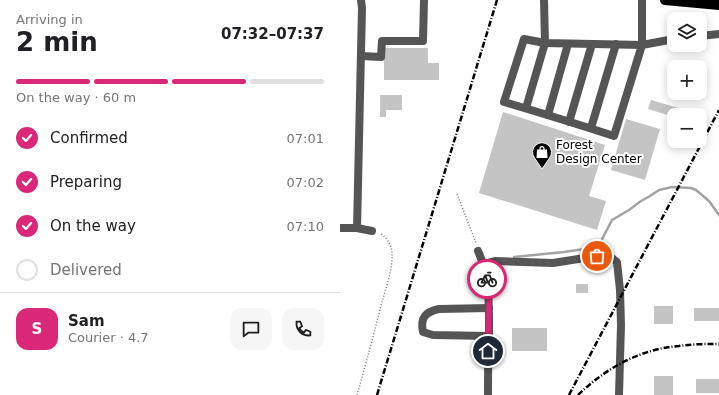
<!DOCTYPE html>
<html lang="en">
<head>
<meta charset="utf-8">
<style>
	body { margin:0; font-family:"DejaVu Sans",sans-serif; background:#f6f6f6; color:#202124; height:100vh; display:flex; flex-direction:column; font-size:15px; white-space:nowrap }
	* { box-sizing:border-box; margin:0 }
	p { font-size:13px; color:#757577 }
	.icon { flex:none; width:22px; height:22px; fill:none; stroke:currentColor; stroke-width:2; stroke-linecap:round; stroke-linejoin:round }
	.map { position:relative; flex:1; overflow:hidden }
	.panel { display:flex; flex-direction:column; background:#fff; width:340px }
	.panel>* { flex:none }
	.buttons { position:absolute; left:327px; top:12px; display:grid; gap:8px }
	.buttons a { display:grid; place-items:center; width:40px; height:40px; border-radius:8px; background:#fff; box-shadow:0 2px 10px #0003; font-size:20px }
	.pin { position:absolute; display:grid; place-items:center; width:34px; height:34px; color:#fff; margin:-17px; border:2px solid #fff; border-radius:50%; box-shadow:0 1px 4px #0007 }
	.courier { position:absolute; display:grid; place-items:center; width:40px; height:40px; margin:-20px; border:3px solid #db2777; border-radius:50%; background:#fff; color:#222; box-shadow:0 1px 5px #0007 }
	.overview em { font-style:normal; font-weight:800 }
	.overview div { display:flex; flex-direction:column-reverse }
	.overview { display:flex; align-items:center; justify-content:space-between; height:68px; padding:0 16px }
	h1 { font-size:26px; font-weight:800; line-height:30px }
	.bar { display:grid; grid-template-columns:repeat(4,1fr); gap:6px 4px; align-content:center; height:48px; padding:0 16px }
	.bar i { height:5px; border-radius:3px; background:#e0e0e0 }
	.bar .current { background:#db2777 }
	.bar p { grid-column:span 4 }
	.line { display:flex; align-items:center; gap:10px; padding:0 16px; border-top:1px solid #e0e0e0 }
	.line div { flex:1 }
	.round { display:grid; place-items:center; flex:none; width:42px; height:42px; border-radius:12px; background:#f6f6f6 }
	ol { padding:0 16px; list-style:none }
	li { display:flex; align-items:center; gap:12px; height:44px }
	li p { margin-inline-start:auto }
	li .icon { padding:4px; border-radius:50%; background:#db2777; color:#fff; stroke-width:4 }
	li:last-child { color:#757577 }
	li i { width:22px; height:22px; border:2px solid #e0e0e0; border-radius:50% }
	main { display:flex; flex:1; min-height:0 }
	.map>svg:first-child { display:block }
</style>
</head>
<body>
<main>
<section class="panel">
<div class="overview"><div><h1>2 min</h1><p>Arriving in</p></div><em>07:32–07:37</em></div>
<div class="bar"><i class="current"></i><i class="current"></i><i class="current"></i><i></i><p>On the way · 60 m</p></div>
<ol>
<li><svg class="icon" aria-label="check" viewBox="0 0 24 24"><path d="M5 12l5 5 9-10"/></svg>Confirmed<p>07:01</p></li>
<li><svg class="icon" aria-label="check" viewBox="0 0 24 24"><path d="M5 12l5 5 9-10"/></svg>Preparing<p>07:02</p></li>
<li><svg class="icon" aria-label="check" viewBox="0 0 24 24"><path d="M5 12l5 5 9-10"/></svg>On the way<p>07:10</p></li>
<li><i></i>Delivered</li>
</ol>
<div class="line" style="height:72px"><b class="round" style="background:#db2777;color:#fff">S</b><div><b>Sam</b><p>Courier · 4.7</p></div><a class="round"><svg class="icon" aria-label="chat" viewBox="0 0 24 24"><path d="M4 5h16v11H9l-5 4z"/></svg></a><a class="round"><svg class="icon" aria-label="phone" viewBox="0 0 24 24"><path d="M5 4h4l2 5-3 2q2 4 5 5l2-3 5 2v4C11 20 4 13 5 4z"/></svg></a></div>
</section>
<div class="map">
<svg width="379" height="395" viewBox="0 0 379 395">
	<rect width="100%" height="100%" fill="#fff"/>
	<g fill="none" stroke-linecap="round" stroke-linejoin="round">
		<!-- stream -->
		<path stroke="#a3a3a3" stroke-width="2.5" d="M174,257L224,252L258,247L272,220L289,210L301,201L310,196L319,190L332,187L351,188L356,190L369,201L379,215"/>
	</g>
	<!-- building -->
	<g fill="#c4c4c4">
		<path d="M44,48H88V63H99V80H44Z"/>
		<path d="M40,95H62V110H46V117H40Z"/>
		<path d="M311,100L342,109L340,115H334V117L308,109Z"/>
		<path d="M163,112L265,145L249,196L266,201L257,230L139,193Z"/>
		<path d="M286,119L320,129L305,180L271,170Z"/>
		<rect x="236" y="284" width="12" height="9"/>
		<rect x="314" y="306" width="19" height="18"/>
		<rect x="354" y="308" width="25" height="13"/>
		<rect x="172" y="328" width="35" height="23"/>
		<rect x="314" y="376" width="19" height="19"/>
		<rect x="356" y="379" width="23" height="14"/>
	</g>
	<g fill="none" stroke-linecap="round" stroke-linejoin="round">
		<!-- path -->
		<g stroke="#777" stroke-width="1.5" stroke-dasharray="1 2" stroke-linecap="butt">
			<path d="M117,194L136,243"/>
			<path d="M17,395C26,364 34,333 42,302C46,288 53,268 52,254C52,245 47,238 40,233"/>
		</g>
		<!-- minor -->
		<g stroke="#555" stroke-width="8">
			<path d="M204,0L205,43L302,45V0"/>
			<path d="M360,36L379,34"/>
			<path d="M21,56L41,57L42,41H83L84,0"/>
			<path d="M186,108L205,43L184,39L164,102C201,113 237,124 274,136L302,45L334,39"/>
			<path d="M208,115L228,44"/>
			<path d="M229,122L252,44"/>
			<path d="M251,128L276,44"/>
			<path d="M0,228H17L32,231"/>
			<path d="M17,228L22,8L21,0"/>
			<path d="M138,251C150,277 149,305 149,333C148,354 148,374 148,395"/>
			<path d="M144,264L155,261L213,263L257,256H266L272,258L277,262L280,290L281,325L279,395"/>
			<path d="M149,336L93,335L83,332C80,318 85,312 99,309L149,308"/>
		</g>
		<!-- major -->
		<path stroke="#000" stroke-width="10" d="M325,0L379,5"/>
		<!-- rail -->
		<g stroke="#000" stroke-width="2.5" stroke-dasharray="6 2 1 2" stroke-linecap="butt">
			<path d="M37,395L157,0"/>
			<path d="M229,395L379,110"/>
			<path d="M238,395C266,368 300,349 339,346C352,344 366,344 379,344"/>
		</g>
	</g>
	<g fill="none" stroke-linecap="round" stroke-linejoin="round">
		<!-- done -->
		<path stroke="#595959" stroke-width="4" stroke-dasharray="0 7.2" d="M147,279L144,264L155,261L213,263L257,256"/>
		<!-- route -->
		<path stroke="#db2777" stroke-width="5" d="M147,279L149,300L148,351"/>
	</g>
	<!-- icons -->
	<defs>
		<g id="shop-pin" transform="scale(1)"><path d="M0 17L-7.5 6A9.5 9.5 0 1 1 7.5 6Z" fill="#000" stroke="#fff"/><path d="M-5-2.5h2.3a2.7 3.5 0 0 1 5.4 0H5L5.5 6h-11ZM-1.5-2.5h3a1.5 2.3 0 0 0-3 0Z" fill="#fff"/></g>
	</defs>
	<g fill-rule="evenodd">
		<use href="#shop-pin" x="202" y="152"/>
	</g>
	<g text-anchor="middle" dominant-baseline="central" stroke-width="4" stroke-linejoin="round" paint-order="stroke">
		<!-- poi labels -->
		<g font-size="12" fill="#000" stroke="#fff" text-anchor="start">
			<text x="216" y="145">Forest<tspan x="216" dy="14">Design Center</tspan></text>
		</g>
	</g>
</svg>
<div class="buttons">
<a><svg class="icon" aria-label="layers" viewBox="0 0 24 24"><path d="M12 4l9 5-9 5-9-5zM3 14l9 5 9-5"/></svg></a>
<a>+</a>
<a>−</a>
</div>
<div class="pin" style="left:257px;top:256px;background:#ea580c"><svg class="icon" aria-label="bag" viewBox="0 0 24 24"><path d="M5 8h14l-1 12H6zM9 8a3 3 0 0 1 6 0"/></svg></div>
<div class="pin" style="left:148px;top:351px;background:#1f2937"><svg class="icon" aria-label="home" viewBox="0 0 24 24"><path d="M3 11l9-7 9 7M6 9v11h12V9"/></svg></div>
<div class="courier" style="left:147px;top:279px"><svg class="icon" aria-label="bike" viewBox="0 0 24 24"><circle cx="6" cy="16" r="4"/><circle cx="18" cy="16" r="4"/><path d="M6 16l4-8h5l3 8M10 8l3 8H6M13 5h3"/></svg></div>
</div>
</main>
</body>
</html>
